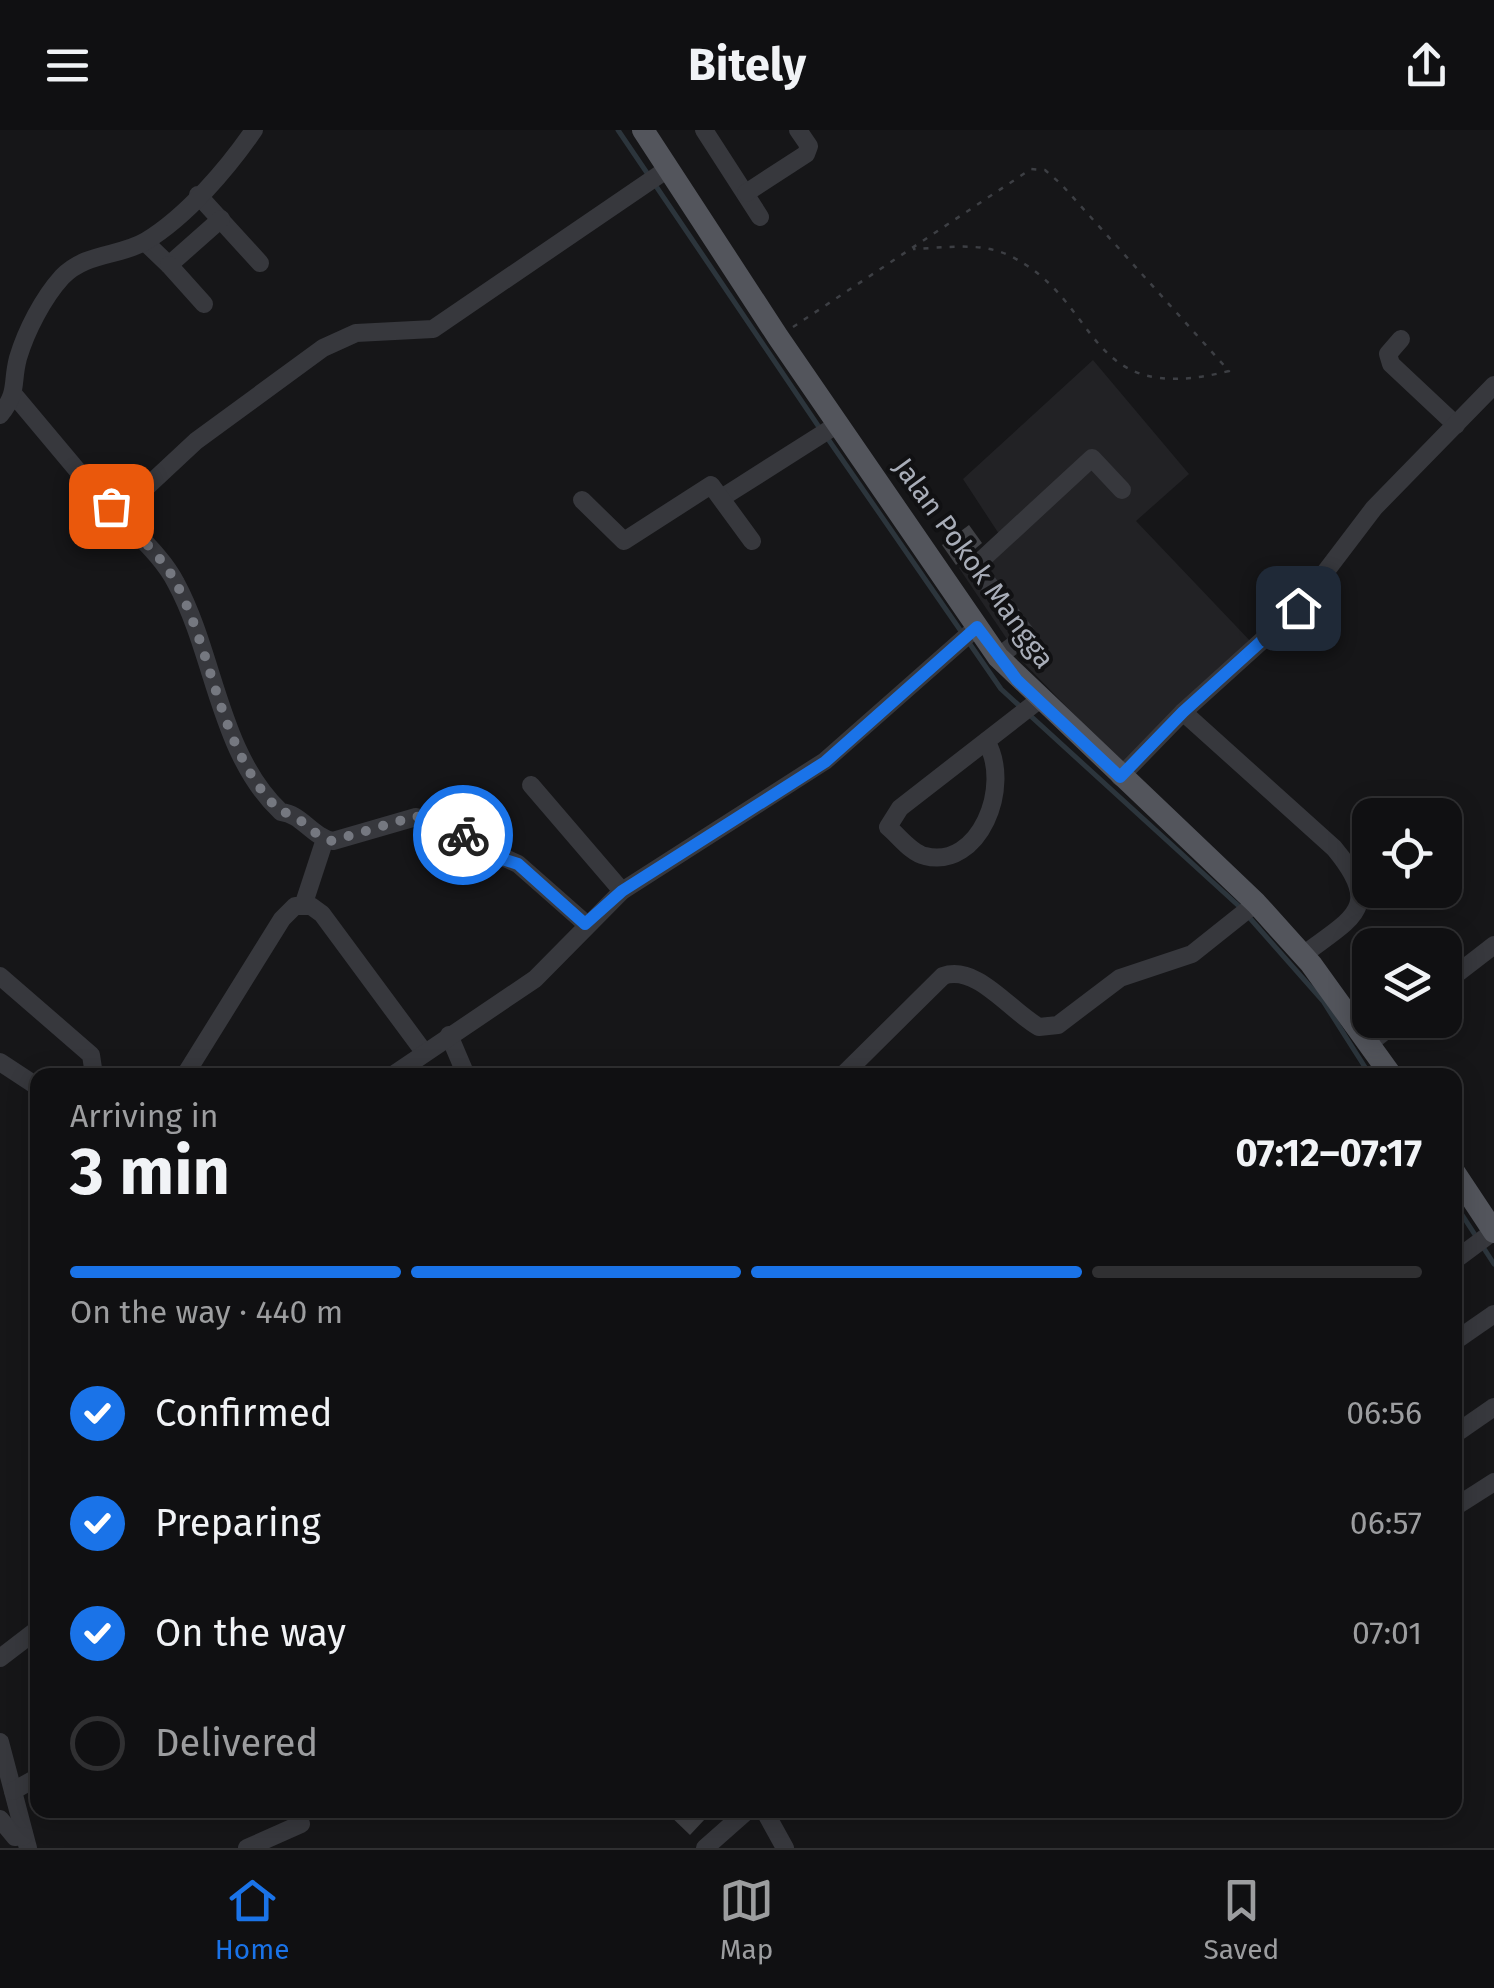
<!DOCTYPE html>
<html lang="en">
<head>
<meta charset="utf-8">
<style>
	body { margin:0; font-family:"Fira Sans",sans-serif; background:#1e1e20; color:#f1f3f6; height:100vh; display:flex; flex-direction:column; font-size:38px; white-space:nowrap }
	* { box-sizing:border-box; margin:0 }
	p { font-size:32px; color:#9c9d9f }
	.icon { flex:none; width:55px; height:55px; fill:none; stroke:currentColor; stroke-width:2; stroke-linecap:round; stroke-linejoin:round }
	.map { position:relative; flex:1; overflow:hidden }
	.side { position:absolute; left:30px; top:938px; width:1432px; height:750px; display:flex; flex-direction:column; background:#101012; border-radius:20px; box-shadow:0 5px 25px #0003,0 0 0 2px #303032 }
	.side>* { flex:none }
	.controls { position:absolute; left:1352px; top:668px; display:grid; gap:20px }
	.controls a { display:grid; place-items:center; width:110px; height:110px; border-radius:20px; background:#101012; box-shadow:0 5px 25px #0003,0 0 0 2px #303032; font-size:50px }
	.pin { position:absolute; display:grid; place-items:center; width:85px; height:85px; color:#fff; margin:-42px; border-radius:20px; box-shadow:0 5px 15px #0006 }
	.courier { position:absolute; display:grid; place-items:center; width:100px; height:100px; margin:-50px; border:8px solid #1a73e8; border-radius:50%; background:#fff; color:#222; box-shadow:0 2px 12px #0007 }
	.headline em { font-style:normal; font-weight:700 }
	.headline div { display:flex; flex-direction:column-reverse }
	.headline { display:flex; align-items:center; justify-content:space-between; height:170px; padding:0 40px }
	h1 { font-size:65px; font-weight:700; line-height:75px }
	.bar { display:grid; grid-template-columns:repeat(4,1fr); gap:15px 10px; align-content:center; height:120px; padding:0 40px }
	.bar i { height:12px; border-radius:8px; background:#303032 }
	.bar .current { background:#1a73e8 }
	.bar p { grid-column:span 4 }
	ol { padding:0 40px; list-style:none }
	li { display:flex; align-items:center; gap:30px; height:110px }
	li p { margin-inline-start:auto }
	li .icon { padding:10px; border-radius:50%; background:#1a73e8; color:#fff; stroke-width:4 }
	li:last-child { color:#9c9d9f }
	li i { width:55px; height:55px; border:5px solid #303032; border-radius:50% }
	header { display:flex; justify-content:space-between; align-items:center; height:130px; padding:0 40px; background:#101012; font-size:45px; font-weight:700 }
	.menu { display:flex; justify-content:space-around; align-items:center; height:140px; border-top:2px solid #303032; background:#101012; font-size:28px; color:#9c9d9f }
	.menu a { display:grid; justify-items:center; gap:5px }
	.menu .current { color:#1a73e8 }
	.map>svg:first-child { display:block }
</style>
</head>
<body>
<header><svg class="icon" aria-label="menu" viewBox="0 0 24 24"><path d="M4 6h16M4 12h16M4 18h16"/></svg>Bitely<svg class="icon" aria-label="share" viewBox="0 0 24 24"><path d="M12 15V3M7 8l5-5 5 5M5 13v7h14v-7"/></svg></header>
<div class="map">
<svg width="1494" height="1718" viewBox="0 0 1494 1718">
	<rect width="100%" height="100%" fill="#161618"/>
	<!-- built -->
	<path fill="#222225" d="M1093,230L1189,344L1136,391L1254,515L1124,636L1021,530L959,438L999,404L963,349Z"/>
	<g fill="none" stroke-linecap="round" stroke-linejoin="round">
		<!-- stream -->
		<g stroke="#2c353c" stroke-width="5">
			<path d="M618,0L821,300"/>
			<path d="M828,309L1001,559L1241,778"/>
			<path d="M1248,786L1323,871L1370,945"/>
			<path d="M1455,1074L1494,1134"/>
		</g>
	</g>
	<!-- building -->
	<g fill="#404145">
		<path d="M969,395L982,413L956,435L942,415Z"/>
		<path d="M664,1680H696L705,1689L690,1705Z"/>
	</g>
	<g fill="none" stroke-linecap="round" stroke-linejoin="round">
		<!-- path -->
		<path stroke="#3d3f44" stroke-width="2.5" stroke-dasharray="5 8" stroke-linecap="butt" d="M793,197L1031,39L1045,40L1061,54L1229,241C1079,279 1105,169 1006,124C978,112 942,118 913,119"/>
		<!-- minor -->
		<g stroke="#37383d" stroke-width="18">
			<path d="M704,0L760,87"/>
			<path d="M746,63L806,24L809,16L798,0"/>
			<path d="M198,65L260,133"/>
			<path d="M145,112L169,135L221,89"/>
			<path d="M169,135L204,174"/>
			<path d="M1401,209L1388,224L1391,234L1456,295"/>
			<path d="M15,266L98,365L111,376L123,379L196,311L323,218L356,203L433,199L669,38"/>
			<path d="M0,285C19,261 11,255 18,228C26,201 43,168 62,147C86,122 119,127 146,111C187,86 228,38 254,0"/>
			<path d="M723,367L838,294"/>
			<path d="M582,370L624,411L711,355L752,411"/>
			<path d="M111,376C131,400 162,425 176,453C215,525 219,624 281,682C302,684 311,706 333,711L416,687L518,734L585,793"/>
			<path d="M998,527L1027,505L975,436L1092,328L1122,360"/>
			<path d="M1183,582L1334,718C1384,778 1353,787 1303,825"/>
			<path d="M986,611C1013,656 979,740 925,726C911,723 899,706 888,697L900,678L1039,570"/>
			<path d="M1120,647L1183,582L1298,478L1374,378L1494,255"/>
			<path d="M531,655L622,761"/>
			<path d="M303,776L325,709"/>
			<path d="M0,846L91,925L94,945"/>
			<path d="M1445,853L1494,815"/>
			<path d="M449,905L466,945"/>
			<path d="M1370,913L1399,890"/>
			<path d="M0,932L38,957"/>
			<path d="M185,945L282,789L295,776H311L322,784L424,922"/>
			<path d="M393,945L535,849L622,761L825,631L977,497"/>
			<path d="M843,945L943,846C977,834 1010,881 1039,897L1058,895L1120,848L1192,824L1256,773"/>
			<path d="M1455,1130L1494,1101"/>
			<path d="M1455,1211L1494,1184"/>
			<path d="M1455,1304L1494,1277"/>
			<path d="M1455,1377L1494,1352"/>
			<path d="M0,1528L38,1499"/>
			<path d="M0,1612L28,1718"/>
			<path d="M13,1661L38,1647"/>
			<path d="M764,1680L785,1718"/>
			<path d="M0,1689L15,1707L24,1706"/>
			<path d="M247,1718L301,1694"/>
			<path d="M705,1718L748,1680"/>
		</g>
		<!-- major -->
		<g stroke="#53555c" stroke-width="22">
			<path d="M643,0L778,207L998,527L1256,773L1311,834L1391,945"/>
			<path d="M1455,1043L1494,1102"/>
		</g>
	</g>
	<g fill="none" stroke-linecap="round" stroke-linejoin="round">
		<!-- done -->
		<path stroke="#757880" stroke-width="10" stroke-dasharray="0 18" d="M111,376C131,400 162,425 176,453C214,524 220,625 281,682C302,684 311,706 332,711L416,686L463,705"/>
		<!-- route -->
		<path stroke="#1a73e8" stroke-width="12" d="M463,705L493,726L518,734L585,794L622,761L825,632L977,497L1017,550L1120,647L1183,582L1298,478"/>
	</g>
	<g text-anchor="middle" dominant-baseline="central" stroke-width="8" stroke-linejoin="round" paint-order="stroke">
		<!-- street labels -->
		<g font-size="28" fill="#a8adb8" stroke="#111113">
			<text transform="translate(974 433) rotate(54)">Jalan Pokok Mangga</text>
		</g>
	</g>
</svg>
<div class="controls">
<a><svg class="icon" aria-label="locate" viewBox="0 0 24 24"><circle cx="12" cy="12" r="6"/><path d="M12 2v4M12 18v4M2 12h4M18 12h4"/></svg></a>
<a><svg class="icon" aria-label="layers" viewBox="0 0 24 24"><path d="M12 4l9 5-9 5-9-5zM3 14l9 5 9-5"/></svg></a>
</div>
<div class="pin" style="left:111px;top:376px;background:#ea580c"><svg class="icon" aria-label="bag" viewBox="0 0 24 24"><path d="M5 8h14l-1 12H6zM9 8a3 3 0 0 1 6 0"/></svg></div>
<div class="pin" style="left:1298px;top:478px;background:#1f2937"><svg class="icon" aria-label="home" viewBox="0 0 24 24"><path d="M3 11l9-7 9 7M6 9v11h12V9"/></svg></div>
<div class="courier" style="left:463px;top:705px"><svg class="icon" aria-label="bike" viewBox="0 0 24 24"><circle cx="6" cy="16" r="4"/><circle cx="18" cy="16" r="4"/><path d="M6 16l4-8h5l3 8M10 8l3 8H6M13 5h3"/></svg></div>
<section class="side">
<div class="headline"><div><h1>3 min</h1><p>Arriving in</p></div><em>07:12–07:17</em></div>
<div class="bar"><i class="current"></i><i class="current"></i><i class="current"></i><i></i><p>On the way · 440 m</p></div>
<ol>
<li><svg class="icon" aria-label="check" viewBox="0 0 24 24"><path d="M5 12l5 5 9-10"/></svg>Confirmed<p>06:56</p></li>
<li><svg class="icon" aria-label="check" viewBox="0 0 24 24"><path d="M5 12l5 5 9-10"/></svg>Preparing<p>06:57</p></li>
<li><svg class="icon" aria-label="check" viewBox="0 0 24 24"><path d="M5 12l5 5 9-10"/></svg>On the way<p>07:01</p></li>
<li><i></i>Delivered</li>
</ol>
</section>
</div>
<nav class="menu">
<a class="current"><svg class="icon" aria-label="home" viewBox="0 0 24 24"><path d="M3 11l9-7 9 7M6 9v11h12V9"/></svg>Home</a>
<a><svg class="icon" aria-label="map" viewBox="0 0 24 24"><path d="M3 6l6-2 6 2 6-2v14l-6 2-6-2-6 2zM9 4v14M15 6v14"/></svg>Map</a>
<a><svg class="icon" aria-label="saved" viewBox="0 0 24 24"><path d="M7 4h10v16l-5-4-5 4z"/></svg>Saved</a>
</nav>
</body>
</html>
